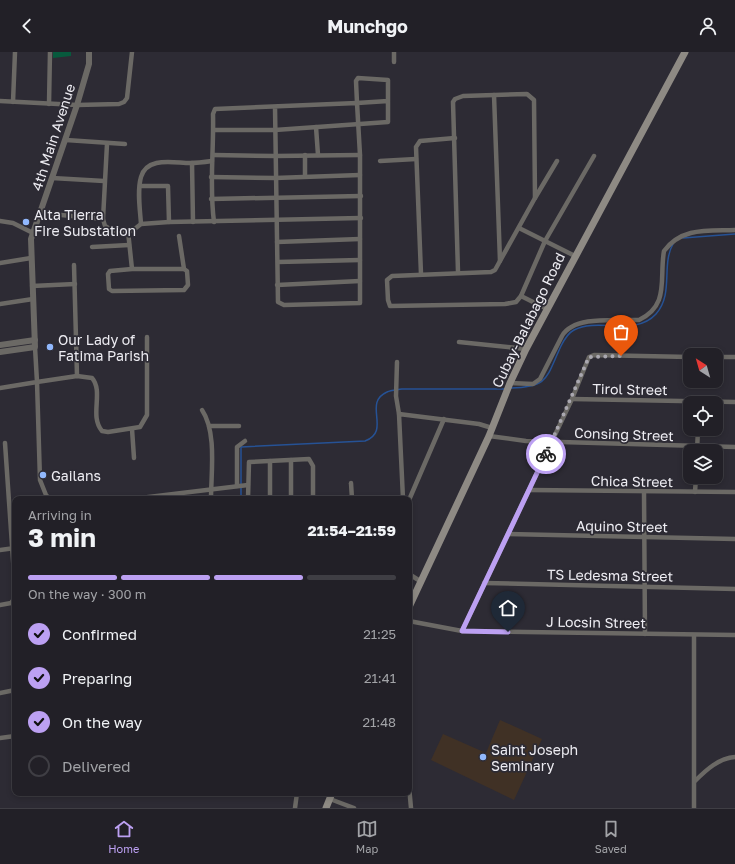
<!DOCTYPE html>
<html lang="en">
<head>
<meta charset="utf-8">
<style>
	body { margin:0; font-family:"Golos Text",sans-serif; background:#2a282f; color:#f1f3f6; height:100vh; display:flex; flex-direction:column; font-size:15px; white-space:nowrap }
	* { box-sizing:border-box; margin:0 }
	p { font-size:13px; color:#a2a3a7 }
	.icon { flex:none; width:22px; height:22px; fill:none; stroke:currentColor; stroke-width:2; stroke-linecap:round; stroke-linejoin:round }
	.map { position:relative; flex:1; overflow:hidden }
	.sheet { position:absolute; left:12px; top:444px; width:400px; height:300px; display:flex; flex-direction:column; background:#222027; border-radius:8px; box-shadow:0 2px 6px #0003,0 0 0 1px #3f3e44 }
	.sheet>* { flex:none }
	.needle { width:26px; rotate:323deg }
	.fabs { position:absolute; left:683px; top:296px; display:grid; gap:8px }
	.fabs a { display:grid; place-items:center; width:40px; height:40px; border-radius:8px; background:#222027; box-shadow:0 2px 6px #0003,0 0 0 1px #3f3e44; font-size:20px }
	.pin { position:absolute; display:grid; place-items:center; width:34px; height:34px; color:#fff; margin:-41px -17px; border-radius:50% 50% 50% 0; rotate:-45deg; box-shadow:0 0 4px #0007 }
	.pin .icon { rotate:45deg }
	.courier { position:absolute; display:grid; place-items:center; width:40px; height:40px; margin:-20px; border:3px solid #bca0f2; border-radius:50%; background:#fff; color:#222; box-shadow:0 1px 5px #0007 }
	.summary em { font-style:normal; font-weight:700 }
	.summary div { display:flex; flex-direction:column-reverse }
	.summary { display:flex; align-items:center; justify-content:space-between; height:68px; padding:0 16px }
	h1 { font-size:26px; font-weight:700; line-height:30px }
	.bar { display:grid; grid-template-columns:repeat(4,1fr); gap:6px 4px; align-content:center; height:48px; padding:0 16px }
	.bar i { height:5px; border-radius:3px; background:#3f3e44 }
	.bar .selected { background:#bca0f2 }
	.bar p { grid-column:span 4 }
	ol { padding:0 16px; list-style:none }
	li { display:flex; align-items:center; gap:12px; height:44px }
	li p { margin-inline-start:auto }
	li .icon { padding:4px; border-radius:50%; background:#bca0f2; color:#111; stroke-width:4 }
	li:last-child { color:#a2a3a7 }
	li i { width:22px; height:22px; border:2px solid #3f3e44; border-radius:50% }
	header { display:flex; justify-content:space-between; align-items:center; height:52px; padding:0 16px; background:#222027; font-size:18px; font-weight:700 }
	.tab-bar { display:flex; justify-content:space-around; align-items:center; height:56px; border-top:1px solid #3f3e44; background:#222027; font-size:11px; color:#a2a3a7 }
	.tab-bar a { display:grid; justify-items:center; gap:2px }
	.tab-bar .selected { color:#bca0f2 }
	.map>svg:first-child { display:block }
</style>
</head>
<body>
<header><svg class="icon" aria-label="back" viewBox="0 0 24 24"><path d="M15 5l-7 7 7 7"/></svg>Munchgo<svg class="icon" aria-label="person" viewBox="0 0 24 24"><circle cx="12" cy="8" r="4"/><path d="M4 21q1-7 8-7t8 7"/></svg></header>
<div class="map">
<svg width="735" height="756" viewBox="0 0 735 756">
	<rect width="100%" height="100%" fill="#2d2b34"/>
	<!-- education -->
	<path fill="#403125" d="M500,668L542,687L514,748L431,708L443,682L486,701Z"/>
	<!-- green -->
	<path fill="#075a3d" d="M53,0H71V4L53,6Z"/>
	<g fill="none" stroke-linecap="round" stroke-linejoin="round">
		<!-- stream -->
		<g stroke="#265295" stroke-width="1.5">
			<path d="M683,186L735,182"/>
			<path d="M511,336C549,335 546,326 561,294C564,288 568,281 574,278C599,265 635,285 656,262C674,242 661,213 673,192"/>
			<path d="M241,447V395L365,389C392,379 362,351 387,340C391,338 397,338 402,337H505"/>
		</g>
		<!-- minor -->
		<g stroke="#6b6965" stroke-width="4.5">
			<path d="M394,0V10"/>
			<path d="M494,43L500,209"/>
			<path d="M0,49L77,53L119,52L124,50L127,46L132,0"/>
			<path d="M13,50L15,0"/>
			<path d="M49,52L50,0"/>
			<path d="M316,75L318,103"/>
			<path d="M214,78H275L388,70V28L358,26L356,29L357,51L388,49"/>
			<path d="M66,88L125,92"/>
			<path d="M107,92L103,167L105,174L113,179H132L141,172L169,170L361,166"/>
			<path d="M214,103L275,104L360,103"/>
			<path d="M305,103V124"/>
			<path d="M380,109L416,107"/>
			<path d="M557,109L535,146L495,218L491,220L392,224L387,228L388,248L390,254L505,252L516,250L521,244L545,189L594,104"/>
			<path d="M192,111L193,170"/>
			<path d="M211,125L275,126L360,123"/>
			<path d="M52,126L104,129"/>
			<path d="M140,134H168L169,170"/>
			<path d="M211,147L361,144"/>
			<path d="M40,161L103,167"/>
			<path d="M0,169L13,171L33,181"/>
			<path d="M214,170C209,133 214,99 213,62L215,57L357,51L360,103V251L284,253L278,250L275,55"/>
			<path d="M141,172C140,157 137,139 141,125C147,104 174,111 190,111C197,111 205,110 212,109"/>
			<path d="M519,176L575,204"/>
			<path d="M128,179L132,217L110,219L108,222L109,237L112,239L184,238L188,233L187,219L184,217H132"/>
			<path d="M179,184L184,217"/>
			<path d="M277,190L360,187"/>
			<path d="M92,195L129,193"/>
			<path d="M278,210L360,208"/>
			<path d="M0,211L31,206"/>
			<path d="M74,213L77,324"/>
			<path d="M458,220L453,50L455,47L463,44L527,42L534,48L535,146"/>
			<path d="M421,222L416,95L420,89L455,86"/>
			<path d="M277,233L360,229"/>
			<path d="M32,234L75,232"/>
			<path d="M521,244L547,257"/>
			<path d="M0,252L33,247"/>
			<path d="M459,290L526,297"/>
			<path d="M716,305H735"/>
			<path d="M397,310L396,344L399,362"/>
			<path d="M510,331L533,332L540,327L562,284C574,263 617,269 639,268C670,253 659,227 664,199C682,175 708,179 735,178"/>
			<path d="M0,336L37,330L35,295"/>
			<path d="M572,347L735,350"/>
			<path d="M202,358C217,380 211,421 211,447"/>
			<path d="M209,374H239"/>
			<path d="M132,377L134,406"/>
			<path d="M489,384L526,389L735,395"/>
			<path d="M5,391L15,537"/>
			<path d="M697,399L698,377"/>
			<path d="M351,431L352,447"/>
			<path d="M237,434V395L245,389"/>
			<path d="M529,438L735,440"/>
			<path d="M644,440L645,582"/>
			<path d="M695,440L696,425"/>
			<path d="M50,447L46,443L40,428L37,330L77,324L92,326C104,340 89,364 102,379L108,380L140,375L147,363V285"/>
			<path d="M132,447L248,433"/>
			<path d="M248,447L249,410L309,407L313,414V447"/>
			<path d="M270,447V409"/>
			<path d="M291,447V408"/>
			<path d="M403,447L399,362L479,372L492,376"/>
			<path d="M409,448L444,367"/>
			<path d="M508,482L735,487"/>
			<path d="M0,498L15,496"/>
			<path d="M409,522L420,529"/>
			<path d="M484,531L735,537"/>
			<path d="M0,553L11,551L15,546"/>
			<path d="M409,569L462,579L735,583"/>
			<path d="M462,579L572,347L589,305L594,303L690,305"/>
			<path d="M0,641L15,638"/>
			<path d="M0,686L15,684"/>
			<path d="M695,729C706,718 719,706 735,705"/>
			<path d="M409,734L411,756"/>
			<path d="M330,747L354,756"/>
			<path d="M295,756L297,741"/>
			<path d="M694,756V584"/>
		</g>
		<!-- tertiary -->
		<g stroke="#6b6965" stroke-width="6">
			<path d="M0,293L35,288"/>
			<path d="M0,300L35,295L31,187L77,53L89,12V0"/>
		</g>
		<!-- secondary -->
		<g stroke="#8e8a84" stroke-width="7">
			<path d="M409,555L489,384L510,331L526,297L685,0"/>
			<path d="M326,756L332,741"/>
		</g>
	</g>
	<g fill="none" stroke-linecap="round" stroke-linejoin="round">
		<!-- done -->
		<path stroke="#aaa8b0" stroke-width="4" stroke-dasharray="0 7.2" d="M546,402L589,305L621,304"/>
		<!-- route -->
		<path stroke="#bca0f2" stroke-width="5" d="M508,580L462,579L546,402"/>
	</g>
	<!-- markers -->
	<g fill="#91b8fd" stroke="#2d2b34" stroke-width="1.5">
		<circle cx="26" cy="170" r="4"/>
		<circle cx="50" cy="295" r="4"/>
		<circle cx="43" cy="423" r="4"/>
		<circle cx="483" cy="705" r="4"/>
	</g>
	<g text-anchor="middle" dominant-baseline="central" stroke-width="3.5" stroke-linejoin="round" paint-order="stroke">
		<!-- street labels -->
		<g font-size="14" fill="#edecf2" stroke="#2d2b34">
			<text transform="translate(53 85) rotate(-72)">4th Main Avenue</text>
			<text transform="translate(528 268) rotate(-64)">Cubay-Balabago Road</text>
			<text transform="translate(630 337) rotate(1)">Tirol Street</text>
			<text transform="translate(624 382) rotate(2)">Consing Street</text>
			<text transform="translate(632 429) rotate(1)">Chica Street</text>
			<text transform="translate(622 474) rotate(1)">Aquino Street</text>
			<text transform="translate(610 523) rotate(1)">TS Ledesma Street</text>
			<text transform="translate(596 570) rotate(1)">J Locsin Street</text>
		</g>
		<!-- poi labels -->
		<g font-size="14" fill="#edecf2" stroke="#2d2b34" text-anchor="start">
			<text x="34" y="162">Alta Tierra<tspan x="34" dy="16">Fire Substation</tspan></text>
			<text x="58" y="287">Our Lady of<tspan x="58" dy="16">Fatima Parish</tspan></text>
			<text x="51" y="423">Gailans</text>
			<text x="491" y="697">Saint Joseph<tspan x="491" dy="16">Seminary</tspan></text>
		</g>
	</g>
</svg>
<div class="fabs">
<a><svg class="needle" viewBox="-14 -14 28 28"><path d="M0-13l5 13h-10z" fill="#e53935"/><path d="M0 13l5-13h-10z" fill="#a2a3a7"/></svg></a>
<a><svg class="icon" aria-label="locate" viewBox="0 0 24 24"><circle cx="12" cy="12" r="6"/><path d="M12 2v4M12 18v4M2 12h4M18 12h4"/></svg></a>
<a><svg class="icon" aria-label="layers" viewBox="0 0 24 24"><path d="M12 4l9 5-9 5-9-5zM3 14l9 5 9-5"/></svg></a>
</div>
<div class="pin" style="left:621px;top:304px;background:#ea580c"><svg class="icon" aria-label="bag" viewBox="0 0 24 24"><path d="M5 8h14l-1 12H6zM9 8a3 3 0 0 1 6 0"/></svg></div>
<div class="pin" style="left:508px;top:580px;background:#1f2937"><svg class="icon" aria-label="home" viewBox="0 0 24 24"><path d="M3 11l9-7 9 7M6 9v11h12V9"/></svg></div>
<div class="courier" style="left:546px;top:402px"><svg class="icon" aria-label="bike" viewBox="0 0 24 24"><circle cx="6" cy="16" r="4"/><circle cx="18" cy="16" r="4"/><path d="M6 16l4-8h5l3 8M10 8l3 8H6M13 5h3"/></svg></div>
<section class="sheet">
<div class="summary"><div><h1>3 min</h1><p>Arriving in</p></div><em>21:54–21:59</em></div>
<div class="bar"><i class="selected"></i><i class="selected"></i><i class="selected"></i><i></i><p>On the way · 300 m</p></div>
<ol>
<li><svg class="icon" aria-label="check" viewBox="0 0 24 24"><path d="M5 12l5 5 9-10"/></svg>Confirmed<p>21:25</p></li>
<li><svg class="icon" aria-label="check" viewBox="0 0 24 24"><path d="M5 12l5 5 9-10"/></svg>Preparing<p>21:41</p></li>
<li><svg class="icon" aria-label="check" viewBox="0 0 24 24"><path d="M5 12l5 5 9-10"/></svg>On the way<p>21:48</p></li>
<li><i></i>Delivered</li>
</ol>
</section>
</div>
<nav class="tab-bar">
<a class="selected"><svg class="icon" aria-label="home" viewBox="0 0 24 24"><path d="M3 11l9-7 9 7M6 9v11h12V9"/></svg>Home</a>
<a><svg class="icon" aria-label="map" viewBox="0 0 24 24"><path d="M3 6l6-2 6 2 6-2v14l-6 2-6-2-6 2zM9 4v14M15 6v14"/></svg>Map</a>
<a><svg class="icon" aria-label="saved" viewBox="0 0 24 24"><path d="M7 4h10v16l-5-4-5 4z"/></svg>Saved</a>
</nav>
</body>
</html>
